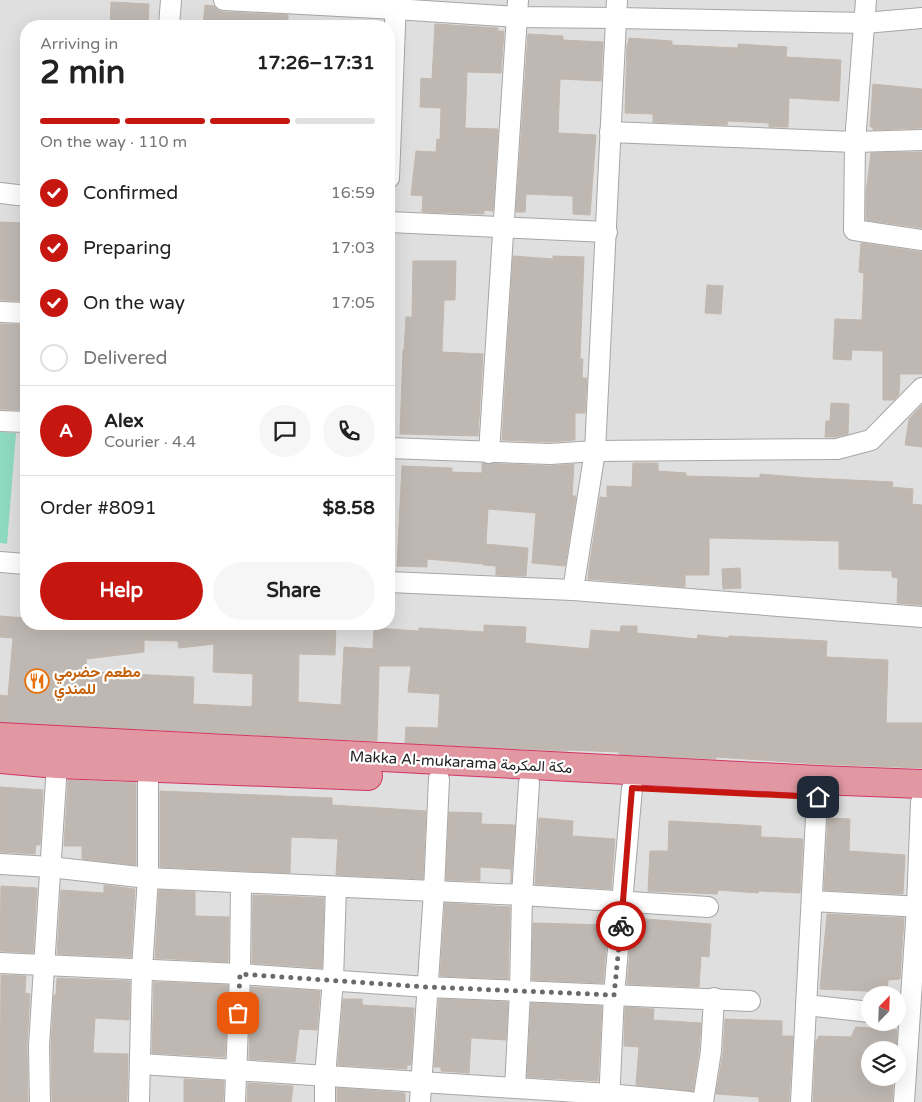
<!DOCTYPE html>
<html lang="en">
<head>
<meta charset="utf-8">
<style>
	body { margin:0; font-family:"Varela Round",Vazirmatn,sans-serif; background:#f6f6f6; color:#222; height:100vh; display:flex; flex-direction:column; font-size:19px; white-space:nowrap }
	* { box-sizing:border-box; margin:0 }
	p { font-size:16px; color:#767676 }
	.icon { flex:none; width:28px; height:28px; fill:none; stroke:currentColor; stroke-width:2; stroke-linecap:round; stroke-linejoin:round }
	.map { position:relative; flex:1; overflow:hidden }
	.drawer { position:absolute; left:20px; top:20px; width:375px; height:610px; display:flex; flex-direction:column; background:#fff; border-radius:20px; box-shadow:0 5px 20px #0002 }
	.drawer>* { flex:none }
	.needle { width:32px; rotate:23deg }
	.tools { position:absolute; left:861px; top:986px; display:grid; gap:10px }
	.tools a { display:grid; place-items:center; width:45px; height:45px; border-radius:50%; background:#fff; box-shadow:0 5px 20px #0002; font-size:25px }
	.pin { position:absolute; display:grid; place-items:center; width:42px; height:42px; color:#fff; margin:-21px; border-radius:10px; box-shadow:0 2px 8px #0006 }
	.courier { position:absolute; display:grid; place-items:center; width:50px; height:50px; margin:-25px; border:4px solid #c5170f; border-radius:50%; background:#fff; color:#222; box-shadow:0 1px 6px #0007 }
	.summary em { font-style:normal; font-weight:800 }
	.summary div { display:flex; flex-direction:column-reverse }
	.summary { display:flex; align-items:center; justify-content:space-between; height:85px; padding:0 20px }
	h1 { font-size:32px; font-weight:800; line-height:38px }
	.bar { display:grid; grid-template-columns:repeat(4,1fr); gap:8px 5px; align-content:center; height:60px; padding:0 20px }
	.bar i { height:6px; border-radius:4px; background:#e0e0e0 }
	.bar .current { background:#c5170f }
	.bar p { grid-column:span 4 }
	.line { display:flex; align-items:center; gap:12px; padding:0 20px; border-top:1px solid #e0e0e0 }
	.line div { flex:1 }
	.round { display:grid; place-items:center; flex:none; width:52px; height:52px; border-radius:26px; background:#f6f6f6 }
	ol { padding:0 20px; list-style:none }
	li { display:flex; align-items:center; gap:15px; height:55px }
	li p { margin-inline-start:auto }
	li .icon { padding:5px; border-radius:50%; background:#c5170f; color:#fff; stroke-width:4 }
	li:last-child { color:#767676 }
	li i { width:28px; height:28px; border:2px solid #e0e0e0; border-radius:50% }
	.action { display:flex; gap:10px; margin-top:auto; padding:10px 20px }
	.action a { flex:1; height:58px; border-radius:30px; background:#c5170f; color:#fff; font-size:20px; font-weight:800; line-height:58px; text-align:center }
	.action a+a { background:#f6f6f6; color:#222 }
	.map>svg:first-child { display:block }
</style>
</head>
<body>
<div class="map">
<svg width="922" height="1102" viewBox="0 0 922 1102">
	<rect width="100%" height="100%" fill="#f1efe9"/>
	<!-- residential -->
	<path fill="#e0dfdf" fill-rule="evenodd" d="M0,0H922V1102H0ZM26,26H389V624H26ZM870,995H898V1022H870ZM870,1050H898V1078H870Z"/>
	<!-- pitch -->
	<path fill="#8edac0" d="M0,432L16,433L7,544L0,543Z"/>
	<!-- building -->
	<g fill="#bfb8b2" stroke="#c2b7ad" fill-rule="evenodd">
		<path d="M111,2L149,4L148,26H110Z"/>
		<path d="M205,5L214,6L218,10L223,12L288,15V26H203Z"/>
		<path d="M435,24L498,28V31H504L501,73L467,72L465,128L498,129L493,211L484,210V214L422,212L423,196L411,195L416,151L436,152L437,139L440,140L441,108L420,107L421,78L432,79Z"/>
		<path d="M528,34L563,36V40L603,42L601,81L560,79L558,133L596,135L590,215L573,214V196L526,194L525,212H516Z"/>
		<path d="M629,38L672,41V45L738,48V44L787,47L786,57L841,60L839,101L789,98L788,127H769V123L728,121L727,125L653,122V114L625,113L627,44H628Z"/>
		<path d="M873,84L922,89V128L873,130V127H870Z"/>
		<path d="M922,152V228L866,220V193L871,153Z"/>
		<path d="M0,222L26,223V301L0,300Z"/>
		<path d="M861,243L922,252V374H900L899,394L894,400H883V351L852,350L851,360L833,359L835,319L862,320L864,273L859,272Z"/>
		<path d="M513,256L553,259V256L584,257L580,359H583L582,378H587L585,413H575V440L550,442L502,440Z"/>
		<path d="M413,261H456L455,300H444L442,352L483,354L478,436L400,434L403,350H404L406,317H412Z"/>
		<path d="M707,285L723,286L721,314L705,313Z"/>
		<path d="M0,324L26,325V410L0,409Z"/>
		<path d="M831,403L849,404L848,434L835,437H825L826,421H830Z"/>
		<path d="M922,405V447L905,445L909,419Z"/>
		<path d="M482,463L550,466L574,464L572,496H576L565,566L532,563L536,513L488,509L486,544L528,548L526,576L496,575V566L483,565V564L427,559V567L397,566L402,466L452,468V472L482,473Z"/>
		<path d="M633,463H658V471L686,473V476L760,478V474L809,478L893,482L892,487L913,489L912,504L922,505V605L897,603L898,578L892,577V571L839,569V541L709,538V575H685V587L588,579L589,568L600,497L607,498V486L632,487Z"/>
		<path d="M740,568L741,588L723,589L722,569Z"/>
		<path d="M0,616L26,618V624H336L335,655L299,654L298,702L341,705L344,647L373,649L374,628L419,631V628L484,632V625L526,627L525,643L589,649L591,630L620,632L621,626H637V633L697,639L698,635L729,638V636L827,641L826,657L888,660L886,723H922V768L819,764L716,757V759L619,754V752L567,750V751L405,743L406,727L438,728L440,694L408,692L411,666H379L377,741L0,722V695L8,696L13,638L0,637ZM144,640L178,641L179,648L214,644L213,672L253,674L252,707L193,704L194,677L87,672L86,659L144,652Z"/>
		<path d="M68,780L136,783V865L82,859V846H64Z"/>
		<path d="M0,787L43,790L40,845H36L35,854L0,852Z"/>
		<path d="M160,791L332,798V805L426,811L423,879L336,875L338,839L291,837L290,873L160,867Z"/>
		<path d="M449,812L482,813L481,824L515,825L511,883V869L480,867V881L446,880Z"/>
		<path d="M539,818L573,821L572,836L615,839L611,889L535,884Z"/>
		<path d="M828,818L850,819L849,851L905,855L903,894L824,890Z"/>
		<path d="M669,821L761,826V837L803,839L800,893L759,891L758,893L718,890L717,894L648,891L650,851H668Z"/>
		<path d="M104,885L135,889L131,957L57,954L61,890L104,893Z"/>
		<path d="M1,886L37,888L33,953L0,951Z"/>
		<path d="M159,890L195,892V916L229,917L228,962L155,958Z"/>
		<path d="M253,895L324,898L322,968L252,963Z"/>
		<path d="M445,903L510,907L508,979L440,976Z"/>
		<path d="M827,914L904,918L900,979L888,980L887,992L820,989Z"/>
		<path d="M633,918L711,924L709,957L701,956L699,987L627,984Z"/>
		<path d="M533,923L608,925L603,983L532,980Z"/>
		<path d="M1,975L26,976L25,993L30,994L27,1046L28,1102H0Z"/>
		<path d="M57,978L130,981L129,1020L95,1018L93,1053L128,1054L127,1102H52L51,1046L54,995H56Z"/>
		<path d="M154,982L228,985L225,1057L152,1053Z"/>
		<path d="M251,987L320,991L317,1030L299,1029L295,1062L249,1059Z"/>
		<path d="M343,999H362V1005L414,1008L411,1065H407V1069L338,1065Z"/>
		<path d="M439,999L508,1002L506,1040L471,1038L469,1073L441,1071V1067H434Z"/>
		<path d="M531,1003L602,1006L598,1081L527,1077Z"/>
		<path d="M625,1007L654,1009L653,1020L701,1023L699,1050L693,1091L636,1085L639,1047L624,1046Z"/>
		<path d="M725,1019L782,1021V1036H793L789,1102H759V1097L716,1094L723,1053Z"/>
		<path d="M856,1027L897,1030L896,1050H870V1084L893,1085L892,1102H813L816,1041L819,1036L851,1037Z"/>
		<path d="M184,1079L224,1081L223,1102H184Z"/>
		<path d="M248,1083L293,1086L291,1102H247Z"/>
		<path d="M337,1088L405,1093V1102H337Z"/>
	</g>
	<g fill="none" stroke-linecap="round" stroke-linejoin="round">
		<!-- street casing -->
		<g stroke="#a6a6a6" stroke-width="22">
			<g id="street">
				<path d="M224,0L395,9L517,17L617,18L865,23L922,18"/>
				<path d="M866,0L855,142L854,230L922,240"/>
				<path d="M169,26L171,0"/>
				<path d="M610,132L855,142L922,140"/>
				<path d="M389,178L396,0"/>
				<path d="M0,193L26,196"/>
				<path d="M389,222L607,232"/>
				<path d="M0,312L26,313"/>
				<path d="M0,421L26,422"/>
				<path d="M389,448L550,454L595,451L837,449L871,440L922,388"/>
				<path d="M489,453L518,0"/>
				<path d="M0,562L26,564"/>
				<path d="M389,582L573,590L922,617"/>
				<path d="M573,590L595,451L617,0"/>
				<path d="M0,864L50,867L148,878L522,895L708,907"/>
				<path d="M812,901L922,907"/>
				<path d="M0,963L240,974L427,987L750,1001"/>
				<path d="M806,1005L870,1012"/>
				<path d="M141,1064L609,1094L690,1102"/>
				<path d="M515,1088L520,992L522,895L529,783"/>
				<path d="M40,1102L39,1046L57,764"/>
				<path d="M139,1102L142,969L148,878V754"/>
				<path d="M235,1102L240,974L241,883"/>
				<path d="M325,1102V1077L333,980L336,887"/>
				<path d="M420,1102L434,891L439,779"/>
				<path d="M609,1102L614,995L632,788"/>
				<path d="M703,1102L711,1051L714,998"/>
				<path d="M801,1102L818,780"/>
				<path d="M904,1102L917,907L921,802"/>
			</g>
		</g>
		<!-- highway casing -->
		<g stroke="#d03664" stroke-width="30">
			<g id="highway">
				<path d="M0,737L818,780L922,784"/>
				<path d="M0,759L57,764L368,776"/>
			</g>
		</g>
		<!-- street -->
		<use href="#street" stroke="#fff" stroke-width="20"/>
		<!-- highway -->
		<use href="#highway" stroke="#e298a2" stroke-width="28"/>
	</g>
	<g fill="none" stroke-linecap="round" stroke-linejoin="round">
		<!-- done -->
		<path stroke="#6a6a68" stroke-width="5" stroke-dasharray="0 9" d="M238,1013L240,974L427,987L614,995L621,926"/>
		<!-- route -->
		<path stroke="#c5170f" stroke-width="6" d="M621,926L632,788L818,797"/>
	</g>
	<!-- icons -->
	<defs>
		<g id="restaurant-ring" transform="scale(1.25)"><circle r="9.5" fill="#fff" stroke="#e8710a" stroke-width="1.5"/><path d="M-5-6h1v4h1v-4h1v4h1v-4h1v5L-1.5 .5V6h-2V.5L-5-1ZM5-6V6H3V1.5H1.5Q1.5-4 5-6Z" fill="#e8710a"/></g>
	</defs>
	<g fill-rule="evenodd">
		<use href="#restaurant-ring" x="37" y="681"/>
	</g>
	<g text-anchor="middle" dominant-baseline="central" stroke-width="4.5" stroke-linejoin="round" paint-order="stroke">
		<!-- food labels -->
		<g font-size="15" font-weight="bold" fill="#c56008" stroke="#fff" text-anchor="start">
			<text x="54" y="672">مطعم حضرمي<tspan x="54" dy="17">للمندي</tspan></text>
		</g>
		<!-- street labels -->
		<g font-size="15" fill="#222" stroke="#fff">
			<text transform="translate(461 762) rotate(3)">Makka Al-mukarama مكة المكرمة</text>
		</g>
	</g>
</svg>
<div class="tools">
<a><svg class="needle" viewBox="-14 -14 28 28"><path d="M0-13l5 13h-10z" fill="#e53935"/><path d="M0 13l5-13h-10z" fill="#767676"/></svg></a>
<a><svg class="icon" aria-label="layers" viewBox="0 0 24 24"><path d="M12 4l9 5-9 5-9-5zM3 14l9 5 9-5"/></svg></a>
</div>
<div class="pin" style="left:238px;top:1013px;background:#ea580c"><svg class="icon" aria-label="bag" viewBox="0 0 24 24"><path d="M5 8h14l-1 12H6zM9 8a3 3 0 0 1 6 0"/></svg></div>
<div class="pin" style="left:818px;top:797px;background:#1f2937"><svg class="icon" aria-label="home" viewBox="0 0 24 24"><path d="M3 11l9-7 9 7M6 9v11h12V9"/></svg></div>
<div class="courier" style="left:621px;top:926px"><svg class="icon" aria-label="bike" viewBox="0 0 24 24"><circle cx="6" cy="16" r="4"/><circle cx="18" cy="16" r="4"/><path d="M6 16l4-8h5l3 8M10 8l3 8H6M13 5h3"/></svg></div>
<section class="drawer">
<div class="summary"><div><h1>2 min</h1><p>Arriving in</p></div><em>17:26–17:31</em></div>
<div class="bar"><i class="current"></i><i class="current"></i><i class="current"></i><i></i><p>On the way · 110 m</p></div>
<ol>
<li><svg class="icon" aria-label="check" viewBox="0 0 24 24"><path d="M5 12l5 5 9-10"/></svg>Confirmed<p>16:59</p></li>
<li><svg class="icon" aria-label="check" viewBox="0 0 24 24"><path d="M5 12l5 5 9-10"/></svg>Preparing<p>17:03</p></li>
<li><svg class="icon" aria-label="check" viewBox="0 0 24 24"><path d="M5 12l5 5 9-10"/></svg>On the way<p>17:05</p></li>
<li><i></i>Delivered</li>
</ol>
<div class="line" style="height:90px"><b class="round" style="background:#c5170f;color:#fff">A</b><div><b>Alex</b><p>Courier · 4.4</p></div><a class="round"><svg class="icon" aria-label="chat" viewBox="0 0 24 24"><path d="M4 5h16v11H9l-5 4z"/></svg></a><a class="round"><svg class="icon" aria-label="phone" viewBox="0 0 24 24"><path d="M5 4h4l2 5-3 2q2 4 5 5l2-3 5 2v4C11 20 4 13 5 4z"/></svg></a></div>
<div class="line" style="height:65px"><div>Order #8091</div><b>$8.58</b></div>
<div class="action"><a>Help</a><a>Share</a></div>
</section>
</div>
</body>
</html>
